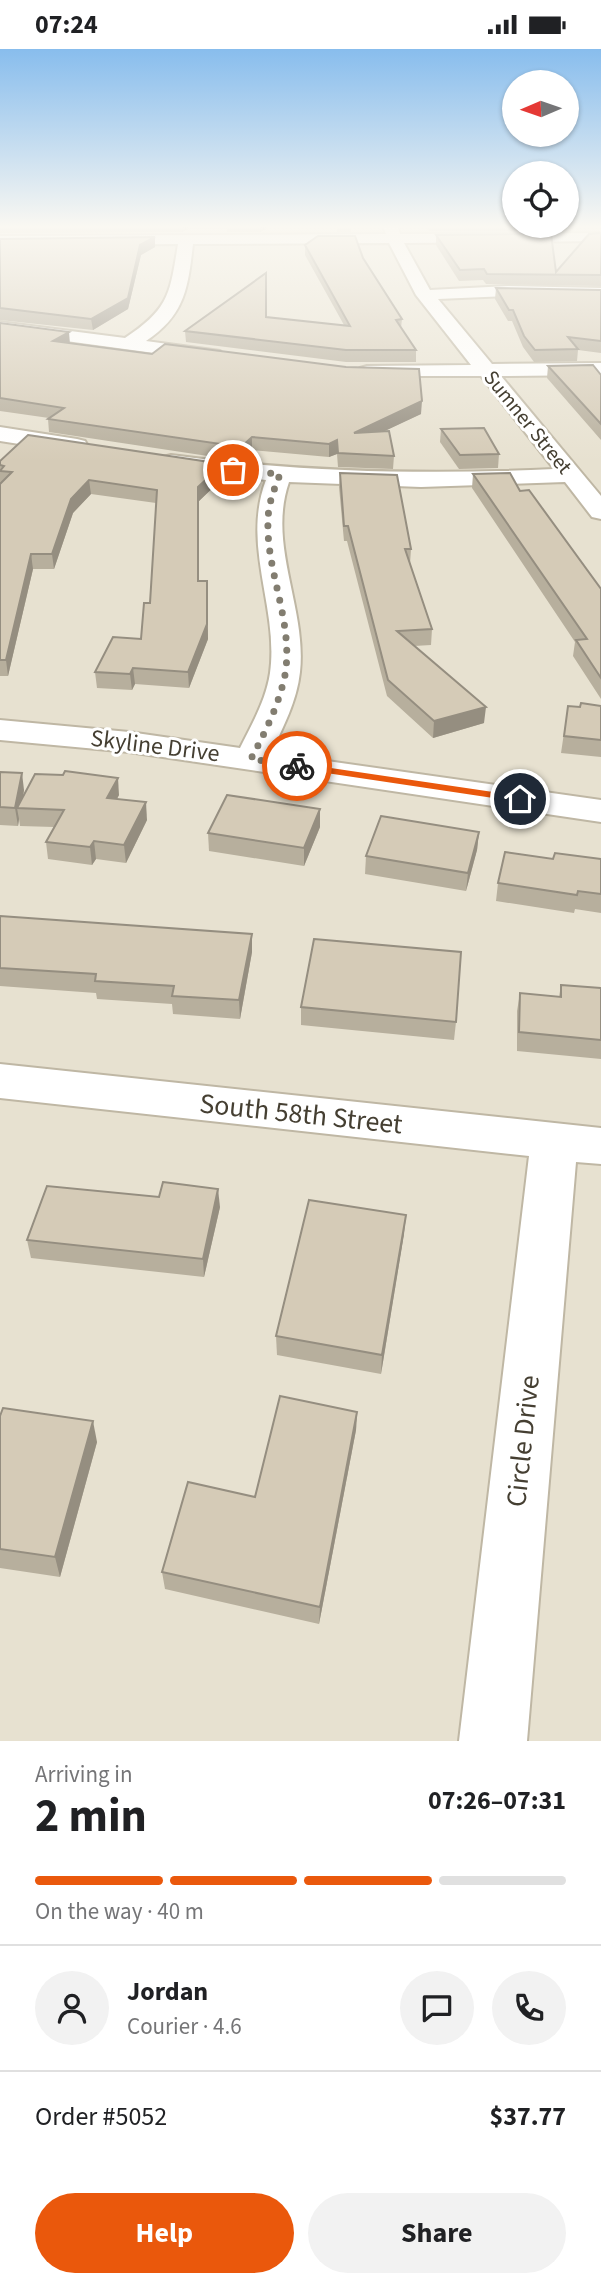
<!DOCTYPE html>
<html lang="en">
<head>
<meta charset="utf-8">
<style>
	body { margin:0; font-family:"Source Sans 3",sans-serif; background:#f2f2f2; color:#202124; height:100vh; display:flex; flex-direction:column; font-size:26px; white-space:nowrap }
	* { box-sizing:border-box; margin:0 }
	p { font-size:23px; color:#757577 }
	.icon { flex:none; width:38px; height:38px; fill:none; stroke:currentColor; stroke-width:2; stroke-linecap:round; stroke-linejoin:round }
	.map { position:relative; height:1692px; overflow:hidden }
	.side { display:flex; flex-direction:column; background:#fff; flex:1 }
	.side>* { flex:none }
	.needle { width:46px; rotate:268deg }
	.buttons { position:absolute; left:502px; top:21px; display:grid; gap:14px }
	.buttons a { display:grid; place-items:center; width:77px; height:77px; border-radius:50%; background:#fff; box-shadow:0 2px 5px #0004; font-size:35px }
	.pin { position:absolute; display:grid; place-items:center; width:60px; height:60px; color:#fff; margin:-30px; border:4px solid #fff; border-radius:50%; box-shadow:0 2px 7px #0007 }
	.courier { position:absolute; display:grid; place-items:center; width:70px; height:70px; margin:-35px; border:5px solid #ea580c; border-radius:50%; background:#fff; color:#222; box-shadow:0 2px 9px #0007 }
	.head em { font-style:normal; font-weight:700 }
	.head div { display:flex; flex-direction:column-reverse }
	.head { display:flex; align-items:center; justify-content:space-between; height:119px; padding:0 35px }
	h1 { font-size:46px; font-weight:700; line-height:52px }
	.bar { display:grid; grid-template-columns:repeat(4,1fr); gap:10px 7px; align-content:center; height:84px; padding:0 35px }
	.bar i { height:9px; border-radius:5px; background:#e0e0e0 }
	.bar .on { background:#ea580c }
	.bar p { grid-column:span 4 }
	.line { display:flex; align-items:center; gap:18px; padding:0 35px; border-top:2px solid #e0e0e0 }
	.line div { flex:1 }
	.round { display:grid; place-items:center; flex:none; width:74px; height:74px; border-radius:37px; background:#f2f2f2 }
	.primary-button { display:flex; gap:14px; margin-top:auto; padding:14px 35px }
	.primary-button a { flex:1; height:80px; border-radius:42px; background:#ea580c; color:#fff; font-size:28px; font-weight:700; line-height:80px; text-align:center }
	.primary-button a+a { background:#f2f2f2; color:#202124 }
	.status { display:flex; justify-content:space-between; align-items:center; height:49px; padding:0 35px; background:#fff; direction:ltr }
	.status svg { height:19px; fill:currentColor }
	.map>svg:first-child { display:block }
</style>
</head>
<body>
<div class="status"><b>07:24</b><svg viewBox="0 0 49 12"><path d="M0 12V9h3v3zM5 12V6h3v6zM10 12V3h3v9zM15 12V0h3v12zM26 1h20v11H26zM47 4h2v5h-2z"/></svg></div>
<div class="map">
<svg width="601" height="1692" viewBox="0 0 601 1692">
	<rect width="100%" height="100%" fill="#f3efe2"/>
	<!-- residential -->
	<rect fill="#e7e1d0" x="0" y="176" width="601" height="1516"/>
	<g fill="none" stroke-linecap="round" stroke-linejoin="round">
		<!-- minor casing -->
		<g stroke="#bfb7a4" stroke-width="4">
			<g id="minor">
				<path d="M383,176H397L400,185L601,184V192L404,194L430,241L508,237L601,239V249L508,247L438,250L492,315L601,314V326L501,327L601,447V470L592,468L565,433L421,438L289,433C267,496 307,559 300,623C297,652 283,678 271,704L601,751V773L129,703L0,691V671L129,683L240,699C252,675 266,651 270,624C279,559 241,497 266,431L171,420L163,418L159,413L163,408L171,406C298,423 425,426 554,420L481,327H360L357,323L360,319L367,317L471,316L416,246L389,194L193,195C188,239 185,266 146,292L220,302L223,306L213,312L0,283V273L125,289C169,260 170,245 178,195L0,197V187L386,185Z"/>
				<path d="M0,378L77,390L85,392L88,397L85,402L77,404L0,392Z"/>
				<path d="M0,1015L601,1079V1115L576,1113L527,1692H459L529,1107L0,1049Z"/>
			</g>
		</g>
		<!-- minor -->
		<use href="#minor" fill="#fff" fill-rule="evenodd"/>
	</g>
	<!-- wall -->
	<g fill="#b7af9d">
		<path d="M0,176H266V180L260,183H227V180H188L182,183L0,184Z"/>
		<rect x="337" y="176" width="14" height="7"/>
		<path d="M427,176H514L548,177V182H429Z"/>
		<path d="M601,184V237L486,235L483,231L459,232L436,196V186L556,223Z"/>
		<path d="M155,188V198L141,206L128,260L93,281L0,271V190Z"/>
		<path d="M305,196L363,209L402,270L401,279L416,301V313H346L186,293L185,282L344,276L305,206Z"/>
		<path d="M496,239L601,241V304L578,301L577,312L534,313L523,298L512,272H508L495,250Z"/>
		<path d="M0,274L70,294L421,365L384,382L394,407L393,420L338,418L337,405L329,408L252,401L241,412L49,383L48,370L49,369L0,362Z"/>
		<path d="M548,317L601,326V391L547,329Z"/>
		<path d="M441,380L499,405L498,419L459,420L440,393Z"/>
		<path d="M0,412L223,429L199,452V532H207L208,590L189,639L135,635L132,641L97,639L95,623L141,590L150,554L156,454L91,445L73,464L54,520H33L8,627H0Z"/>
		<path d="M340,424L411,500L410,515L432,580L431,596L414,597L484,674L433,689L387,647L347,492H344L339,438Z"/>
		<path d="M473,425L520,442L601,540V650L573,607L575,593L472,439Z"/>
		<path d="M568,657L580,658L601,657V708L561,704Z"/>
		<path d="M0,723L24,741L23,748L119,746L117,750L147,771L126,814L96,810L92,816L48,810L46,793L54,778L20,777L19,770L18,777L0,776Z"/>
		<path d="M320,778L304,817L209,802L208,784Z"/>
		<path d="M479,783L477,801L466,842L365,825L366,807Z"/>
		<path d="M601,808V864L575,860L574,864L496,852L498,834L553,810H601Z"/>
		<path d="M0,867L252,903L240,970L173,965L172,955L97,950L96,944L0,937Z"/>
		<path d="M561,936L601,939V1010L517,1002V962L520,944L559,948Z"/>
		<path d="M301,958L456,973L454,991L301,976Z"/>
		<path d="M220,1158L204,1228L31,1209L27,1191Z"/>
		<path d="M404,1185L381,1325L277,1306L276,1287Z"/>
		<path d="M357,1363L356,1381L319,1575L165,1540L162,1523L255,1448Z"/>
		<path d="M0,1367L97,1393L60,1528L0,1519Z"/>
	</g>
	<!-- shaded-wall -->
	<g fill="#958e80">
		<path d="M182,176H188V180L182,183Z"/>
		<path d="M260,176H266V180L260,183Z"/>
		<path d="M155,188V198L141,206L128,260L93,281L91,270L140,196Z"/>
		<path d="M69,283L70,295L53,292Z"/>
		<path d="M422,352L421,365L353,397L354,384Z"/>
		<path d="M252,388V401L241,412V398Z"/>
		<path d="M337,391V405L329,408V395Z"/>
		<path d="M223,415V429L199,452V547L198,438Z"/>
		<path d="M89,431L91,445L73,464L54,520L52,505L71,450Z"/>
		<path d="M31,505L33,520L8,627L6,611Z"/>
		<path d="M207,532L208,590L189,639L188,623Z"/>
		<path d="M133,619L135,635L132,641L130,625Z"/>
		<path d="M486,658L484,674L433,689L434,672Z"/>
		<path d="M22,724L24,741L21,759H17L19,770L18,777L15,759Z"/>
		<path d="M118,729L119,746L108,766L107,749Z"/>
		<path d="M146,753L147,771L126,814L124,796Z"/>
		<path d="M320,760V778L304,817V799Z"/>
		<path d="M479,783L477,801L466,842L468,824Z"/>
		<path d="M94,792L96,810L92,816L90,798Z"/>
		<path d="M252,885V903L240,970L239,951Z"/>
		<path d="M218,1140L220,1158L204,1228L203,1210Z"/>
		<path d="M406,1166L404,1185L381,1325L382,1306Z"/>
		<path d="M357,1363L356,1381L319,1575L320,1558Z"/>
		<path d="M93,1372L97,1393L60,1528L55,1508Z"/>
	</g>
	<!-- building -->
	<g fill="#d5cbb7" stroke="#958e80" stroke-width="2">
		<path d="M601,184V226L487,225L484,220L460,221L436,186L551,185L556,223L589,185Z"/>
		<path d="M318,187H355L363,209L402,270L396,271L416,301H346L185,282L266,224V268L350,277L305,196Z"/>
		<path d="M155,188L140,196L128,249L91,270L0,259V190Z"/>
		<path d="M496,239L601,241V292L568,288L578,300L535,301L524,287L513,261H509Z"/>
		<path d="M0,274L69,283L53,292L152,305L165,295L346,318L419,320L422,352L354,384L389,382L394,407L338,404L337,391L329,395L252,388L241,398L48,370L64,359L0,349Z"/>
		<path d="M593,316L601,326V375L548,317Z"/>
		<path d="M484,379L499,405L460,406L441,380Z"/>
		<path d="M28,386L223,415L198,438V532H207V575L188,623L133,619L130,625L95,623L113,588L141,590L144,554H150L157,441L89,431L71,450L52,505H31L6,611H0V435L12,423L0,422L4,417L0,416V412Z"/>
		<path d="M340,424L397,426L411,500H405L432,580L397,582L486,658L434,672L388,631L348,477H344Z"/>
		<path d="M510,424L520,442L529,441L601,540V629L576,591L587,590L473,425Z"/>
		<path d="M581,654L601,657V691L564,687L568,657L580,658Z"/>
		<path d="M65,722L118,729L107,749L146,753L124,796L94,792L90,798L46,793L64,761L17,759L35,725L63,726Z"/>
		<path d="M0,723L22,724L15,759L0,758Z"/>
		<path d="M227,746L320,760L304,799L208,784Z"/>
		<path d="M381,767L479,783L468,824L366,807Z"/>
		<path d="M505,803L553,810L555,804L601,810V845L578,842L577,846L498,834Z"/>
		<path d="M0,867L252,885L239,951L172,947L174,937L95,932L96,925L0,919Z"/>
		<path d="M314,890L461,903L456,973L301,958Z"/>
		<path d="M561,936L601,939V991L519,983L520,944L561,948Z"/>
		<path d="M163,1133L218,1140L203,1210L27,1191L47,1137L159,1148Z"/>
		<path d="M309,1151L406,1166L382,1306L276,1287Z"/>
		<path d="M280,1347L357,1363L320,1558L162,1523L188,1433L255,1448Z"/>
		<path d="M3,1359L93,1372L55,1508L0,1500V1367Z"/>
	</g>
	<!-- sky -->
	<linearGradient id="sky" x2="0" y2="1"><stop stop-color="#88bded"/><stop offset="0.43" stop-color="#faf8f2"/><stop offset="1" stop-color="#faf8f2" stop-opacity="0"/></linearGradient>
	<rect width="601" height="413" fill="url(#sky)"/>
	<!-- route -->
	<path fill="#ea580c" d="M297,714L520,747L525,750L520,753L293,719L292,717Z"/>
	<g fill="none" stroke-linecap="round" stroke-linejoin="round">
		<!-- done -->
		<path stroke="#827d70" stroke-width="7" stroke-dasharray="0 12.6" d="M233,421L280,425C274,441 268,455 268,472C266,523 294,574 285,626C279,656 265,683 251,710L297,717"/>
	</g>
	<g text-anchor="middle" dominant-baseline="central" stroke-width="6" stroke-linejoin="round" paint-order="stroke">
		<!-- far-street labels -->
		<g font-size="21" fill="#453f32" stroke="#fff">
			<text transform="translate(528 373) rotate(51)">Sumner Street</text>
		</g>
		<!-- street labels -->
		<g font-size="24" fill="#453f32" stroke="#fff">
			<text transform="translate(155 697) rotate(7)">Skyline Drive</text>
		</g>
		<!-- near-street labels -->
		<g font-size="28" fill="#453f32" stroke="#fff">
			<text transform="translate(301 1065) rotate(6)">South 58th Street</text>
			<text transform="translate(523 1392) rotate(-84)">Circle Drive</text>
		</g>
	</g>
</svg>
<div class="buttons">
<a><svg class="needle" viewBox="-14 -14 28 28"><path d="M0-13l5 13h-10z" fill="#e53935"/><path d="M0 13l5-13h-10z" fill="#757577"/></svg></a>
<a><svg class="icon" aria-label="locate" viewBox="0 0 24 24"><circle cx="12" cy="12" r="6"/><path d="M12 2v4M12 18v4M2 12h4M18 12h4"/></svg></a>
</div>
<div class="pin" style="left:233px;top:421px;background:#ea580c"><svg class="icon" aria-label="bag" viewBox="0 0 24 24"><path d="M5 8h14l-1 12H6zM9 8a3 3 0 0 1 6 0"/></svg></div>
<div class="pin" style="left:520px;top:750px;background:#1f2937"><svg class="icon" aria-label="home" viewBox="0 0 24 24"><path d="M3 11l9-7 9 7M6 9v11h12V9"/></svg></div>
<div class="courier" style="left:297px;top:717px"><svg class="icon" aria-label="bike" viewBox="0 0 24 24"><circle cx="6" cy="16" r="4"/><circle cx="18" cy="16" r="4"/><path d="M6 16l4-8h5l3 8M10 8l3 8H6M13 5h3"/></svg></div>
</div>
<section class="side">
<div class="head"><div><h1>2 min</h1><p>Arriving in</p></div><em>07:26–07:31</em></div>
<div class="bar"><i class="on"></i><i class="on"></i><i class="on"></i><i></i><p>On the way · 40 m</p></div>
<div class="line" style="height:126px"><a class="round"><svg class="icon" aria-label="person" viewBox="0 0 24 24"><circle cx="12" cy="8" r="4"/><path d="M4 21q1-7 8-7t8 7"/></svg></a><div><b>Jordan</b><p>Courier · 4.6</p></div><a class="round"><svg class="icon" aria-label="chat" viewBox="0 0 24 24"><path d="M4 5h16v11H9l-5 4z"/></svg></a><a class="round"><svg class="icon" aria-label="phone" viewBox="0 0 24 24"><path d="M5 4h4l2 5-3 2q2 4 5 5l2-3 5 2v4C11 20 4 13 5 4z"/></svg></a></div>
<div class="line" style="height:91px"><div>Order #5052</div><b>$37.77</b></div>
<div class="primary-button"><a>Help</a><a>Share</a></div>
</section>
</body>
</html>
